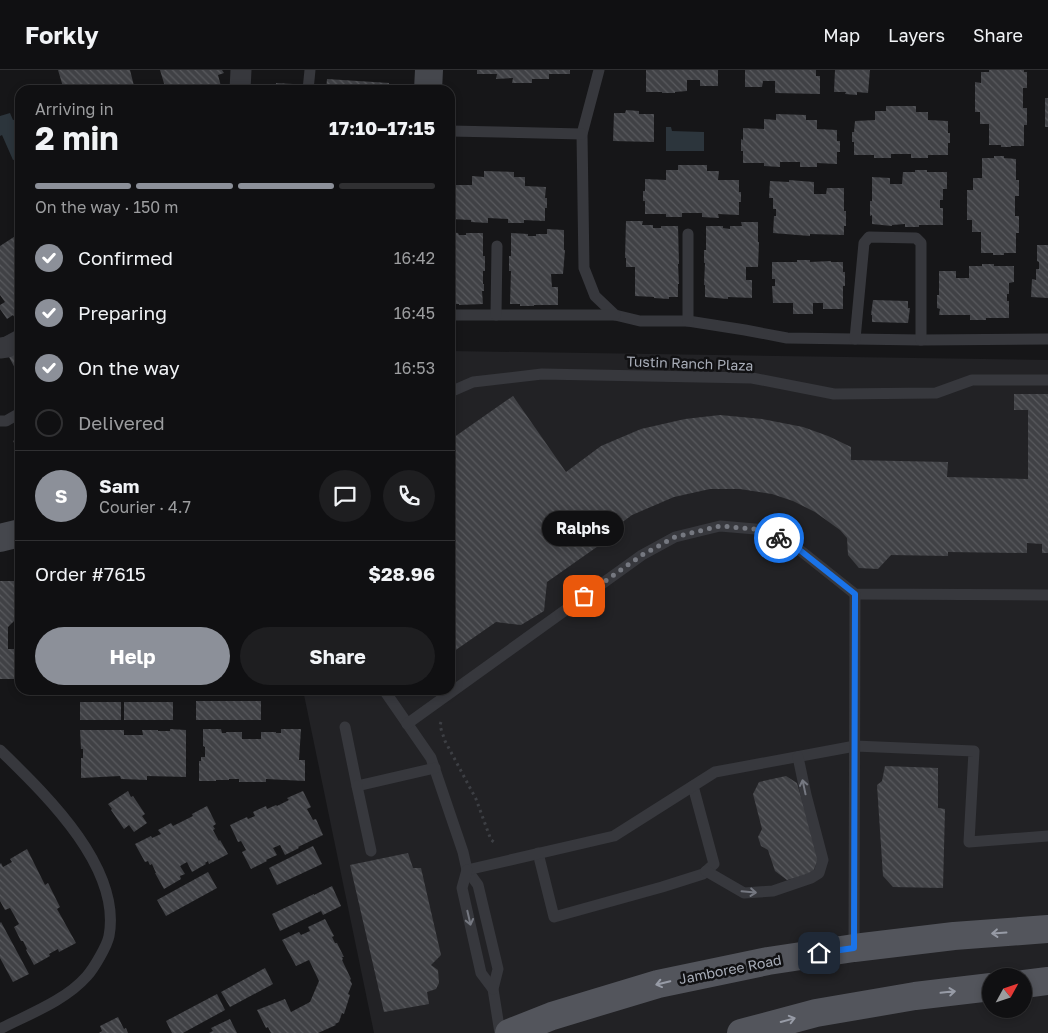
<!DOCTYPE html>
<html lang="en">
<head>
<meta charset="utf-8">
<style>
	body { margin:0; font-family:"Golos Text",sans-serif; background:#1e1e20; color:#f1f3f6; height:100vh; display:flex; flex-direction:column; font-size:19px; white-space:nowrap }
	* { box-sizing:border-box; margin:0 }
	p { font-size:16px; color:#9c9d9f }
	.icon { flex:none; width:28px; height:28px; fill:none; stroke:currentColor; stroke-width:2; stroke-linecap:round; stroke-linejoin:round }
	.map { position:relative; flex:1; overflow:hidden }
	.drawer { position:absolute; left:15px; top:15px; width:440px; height:610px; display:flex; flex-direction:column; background:#101012; border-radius:15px; box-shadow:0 2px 8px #0003,0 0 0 1px #303032 }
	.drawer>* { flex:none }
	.needle { width:32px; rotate:50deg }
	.controls { position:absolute; left:982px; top:898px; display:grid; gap:10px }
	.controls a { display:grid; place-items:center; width:50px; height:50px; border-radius:50%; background:#101012; box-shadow:0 2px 8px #0003,0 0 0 1px #303032; font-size:25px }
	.pin { position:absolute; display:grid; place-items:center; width:42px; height:42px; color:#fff; margin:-21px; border-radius:10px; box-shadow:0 2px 8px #0006 }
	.courier { position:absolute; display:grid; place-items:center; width:50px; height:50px; margin:-25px; border:4px solid #1a73e8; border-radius:50%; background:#fff; color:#222; box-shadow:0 1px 6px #0007 }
	.bubble { position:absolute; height:35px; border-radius:18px; background:#101012; box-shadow:0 2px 8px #0003,0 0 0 1px #303032; font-size:16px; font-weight:700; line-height:35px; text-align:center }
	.overview em { font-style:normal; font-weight:700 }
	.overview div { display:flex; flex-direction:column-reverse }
	.overview { display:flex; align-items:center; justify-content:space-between; height:85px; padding:0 20px }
	h1 { font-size:32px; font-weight:700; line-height:38px }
	.bar { display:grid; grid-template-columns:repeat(4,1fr); gap:8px 5px; align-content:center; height:60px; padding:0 20px }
	.bar i { height:6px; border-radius:4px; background:#303032 }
	.bar .selected { background:#8c9099 }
	.bar p { grid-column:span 4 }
	.line { display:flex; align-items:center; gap:12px; padding:0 20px; border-top:1px solid #303032 }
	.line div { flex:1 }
	.round { display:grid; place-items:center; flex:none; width:52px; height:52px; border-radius:26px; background:#1e1e20 }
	ol { padding:0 20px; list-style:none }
	li { display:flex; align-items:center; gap:15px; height:55px }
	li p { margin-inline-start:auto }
	li .icon { padding:5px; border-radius:50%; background:#8c9099; color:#fff; stroke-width:4 }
	li:last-child { color:#9c9d9f }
	li i { width:28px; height:28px; border:2px solid #303032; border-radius:50% }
	.button { display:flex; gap:10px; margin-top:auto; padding:10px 20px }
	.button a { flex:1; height:58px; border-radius:30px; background:#8c9099; color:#fff; font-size:20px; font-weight:700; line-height:58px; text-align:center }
	.button a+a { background:#1e1e20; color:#f1f3f6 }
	header { display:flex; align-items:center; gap:30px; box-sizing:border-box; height:70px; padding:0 25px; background:#101012; border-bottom:1px solid #303032 }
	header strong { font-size:24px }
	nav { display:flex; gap:28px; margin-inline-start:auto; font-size:18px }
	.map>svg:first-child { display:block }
</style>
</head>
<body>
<header>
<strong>Forkly</strong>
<nav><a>Map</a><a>Layers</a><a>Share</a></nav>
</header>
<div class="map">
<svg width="1048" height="963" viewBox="0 0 1048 963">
	<defs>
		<pattern id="building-back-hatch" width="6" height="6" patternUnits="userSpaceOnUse" patternTransform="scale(1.25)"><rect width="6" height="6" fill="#404145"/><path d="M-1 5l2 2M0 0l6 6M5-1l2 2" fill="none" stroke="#595a5e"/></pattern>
	</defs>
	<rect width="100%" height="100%" fill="#161618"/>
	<!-- built -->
	<path fill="#222225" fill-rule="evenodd" d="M450,281L1048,290V963H374L303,620H450ZM991,906H1024V939H991Z"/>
	<!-- water -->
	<g fill="#2c353c">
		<path d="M10,43L13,50L20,48V88L13,90L2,65L0,66V46Z"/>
		<path d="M666,57H671L672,61L704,62V81H666Z"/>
	</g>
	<!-- building -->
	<g fill="url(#building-back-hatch)">
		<path d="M58,0H130L135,20H72L71,18L64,20Z"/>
		<path d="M160,0H222L224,3L218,5L222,20H171V19L166,20Z"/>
		<path d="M477,0H570V4H549V9H532V13H512L513,8L496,9L497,4H477Z"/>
		<path d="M646,0H718V16H700V10H687V21L675,22V23H662V22H646Z"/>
		<path d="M745,0H816V6H820V24L775,23V11H763L762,17H745Z"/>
		<path d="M835,0H870L868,23L857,22V25L845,24L846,22H834Z"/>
		<path d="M989,0H1024V2H1027V18H1023V38H1027V55H1024V76H1011V77H1001V75H989V54H980V42H975V12L981,13V2H989Z"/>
		<path d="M327,9L389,13L388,20H326Z"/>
		<path d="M276,13L293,14L292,20H276Z"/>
		<rect x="1045" y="28" width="3" height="29"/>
		<path d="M886,36H916V42H928V50L948,51V63H950V73H948V85H928V88H911V84H891V88H874V85H854V72H852V62H854L855,51L875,50V41H886Z"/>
		<path d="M626,40L639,41V44H654V72L613,71L614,43H625Z"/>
		<path d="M776,44L806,45V50H817V59L837,60V71H840V82H837V94L817,93V97H800V92H780V97L764,96V93H743V81H741V69L743,70V58L764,59V49L776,50Z"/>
		<path d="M994,86H1004V88L1016,89V110H1019V126H1015V146H1019V163H1016V183H1004V185H993V183H981V162H972V150H967V120H973V108H982V88H994Z"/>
		<path d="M678,95H707V101H719L718,110H739V122H741V132H739V145L718,144L719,148L702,147V143H682V147H666V144H645V131H643V121H645V109L666,110V100H678Z"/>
		<path d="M915,100H927V102H947V119H943V130H940V138H943V155H919V157H905V154L892,155V156L872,154V145L870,146V131H872V107L890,108V114H902L903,102H915Z"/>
		<path d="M484,101L514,102V107H525V116L546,117L545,128H547V138H545V151L524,150V153H508V149L488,148V153L471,152V150L451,149V115H472V106L484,107Z"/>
		<path d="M789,110L814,112V124H826L827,118H844V141H846V156H844V165L810,164V166L773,163L774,146H776V139H773V128H769L770,111L789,112Z"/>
		<path d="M626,151H643L642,155H653V158H661V156H678L679,194H678L679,214H678V227H669V229L654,228V227L635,226V197H626V188H625Z"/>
		<path d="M741,152H758V172H759L758,197H746V210H752V228L728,227V229L705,227V215H704L705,193H704V180H706V156H723V158L730,159V156H742Z"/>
		<path d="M547,159L564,160V180H565L563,204H551L552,217H558V235H534V236H520V234H510L511,201H509V186H511V163L528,164V166H536V164H547Z"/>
		<path d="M450,162L458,163L459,165H466V163H483V186H485V201H483V214H484V221H482L483,234L459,235V234H450Z"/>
		<path d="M20,163V244L15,248L13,245L7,249L0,239V235L5,232L0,225V176Z"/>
		<path d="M1037,175H1048V228L1031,227L1032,209L1036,210V199H1039V192L1037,191Z"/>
		<path d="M797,190H810V192L831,191V192H843V202H845V216H843V239H823V233H813V244H793V233H773L772,216H775V209H772V192H797Z"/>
		<path d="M982,194H994V196H1014V212L1009,213V224H1007V231H1009V248H986V250H970V245H939L940,239L937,238V225H939V201H956V208H969V196H982Z"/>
		<path d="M873,230L908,231V238H910L908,253L872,252V245H871Z"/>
		<path d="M20,281V301L17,302L9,287Z"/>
		<path d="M1014,324H1048V483H1042V474L1027,473V483L948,482V486L891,485L878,499L859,498L848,485L847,468L840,460L815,442L793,431L772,424L740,419H710L674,427L632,445L609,462L611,467L547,512L544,541L521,555L496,552L450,584V370L513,326L566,402L601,376L641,359L685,349L720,345L762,349L803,357L828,366L851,377V390L948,392L947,407L1028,409V340H1014Z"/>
		<path d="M20,366V390L14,380L17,378L13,371Z"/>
		<path d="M0,511H20V545L8,557V579H20V609H0Z"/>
		<rect x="196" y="631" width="65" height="19"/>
		<rect x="80" y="632" width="41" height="18"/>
		<rect x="124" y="632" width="49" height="18"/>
		<path d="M170,659L186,660V707L147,706V710L121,709L120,706L81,708V688H83V679H81L80,660H124V665H143L142,660H158V661H170Z"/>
		<path d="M203,659H221L222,663H226V662H242V669H261V662H276V663H281V659H301L299,690H305V711L266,709V712H239V709H229V710H216V711H199V691H201V687H205V677L203,676Z"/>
		<path d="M885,696L938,698V738L945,739L943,818L893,817L883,806L877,715L882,711Z"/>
		<path d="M786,706L797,713L819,788L812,804L787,810L775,801L768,780L761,776L758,767L762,759L753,724L759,712Z"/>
		<path d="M128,721L131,727L133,726L145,744L142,746L147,753L134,762L129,755L124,759L111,740L112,739L108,734Z"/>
		<path d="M303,721L311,737L307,739L313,750L316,749L323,765L298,777L299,778L285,785L280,775L273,778L277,785L266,790L267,791L251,799L242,782L246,780L241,771L238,772L230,755L247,747L248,749L255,746L253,742L266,736L267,739L276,735L277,736L289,730L287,728Z"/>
		<path d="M207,736L216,754L213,756L215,759L213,760L219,771L220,770L228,784L209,794L208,791L205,793L206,794L192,802L187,792L180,796L185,804L180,806L181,809L164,819L155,803H156L152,794L150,795L148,791L145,792L135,774L151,766L152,768L161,764L158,760L171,753L173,756L193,746L192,744Z"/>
		<path d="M313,776L322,794L277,815L269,798Z"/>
		<path d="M27,779L45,815L48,813L60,837L57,839L76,873L59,882L58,879L49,884L50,886L34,895L26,880L27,879L23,871H21L14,857L19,854L10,838L5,840L0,831V794L1,793L3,797L12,792L10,789Z"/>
		<path d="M408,783L413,798H421L441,885L431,895L438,900L439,913L436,919L427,922L429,934L384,942L350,795Z"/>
		<path d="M208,802L217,818L166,846L157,830Z"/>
		<path d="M332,816L341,836L323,845L321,841L280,861L272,844L314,824V825Z"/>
		<path d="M325,849L334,866L332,867L335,873H337L344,887H342L343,889L342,890L351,909L350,910L352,914L348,924L350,925L344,944L342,943L339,952L335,954L336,955L318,963H271L268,957L266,958L257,940L285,929L291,942L310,932L319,911L309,890L296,896L282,870L299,862L301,865L310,861L308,857Z"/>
		<path d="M1,852L29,904L13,912L0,888V853Z"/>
		<path d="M265,898L273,914L230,937L221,922Z"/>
		<path d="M217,924L225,940L183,963H172L166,951Z"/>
		<path d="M118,947L124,959L126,958L128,963H99L102,961L100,956Z"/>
		<path d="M230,949L237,963H209L213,961L211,958Z"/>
	</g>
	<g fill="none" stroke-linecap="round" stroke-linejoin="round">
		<!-- path -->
		<path stroke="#3d3f44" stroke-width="3" stroke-dasharray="2.5 4" stroke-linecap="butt" d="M441,652L440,655L441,659L445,671L476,729L491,770L497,774"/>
		<!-- lane -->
		<g stroke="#37383d" stroke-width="11">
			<path d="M599,0L582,64L584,198L595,226L615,245L640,251H688L745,260L787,268L921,270L1048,269"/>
			<path d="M308,20L310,0"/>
			<path d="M450,61L582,64"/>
			<path d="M688,164V251"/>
			<path d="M450,245H615"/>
			<path d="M496,245L497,176"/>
			<path d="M855,269L864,173L869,167L916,168L921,173V270"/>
			<path d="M450,322L473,312L542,304L752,308L834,324L936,323L972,310H1048"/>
			<path d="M0,351H6L20,343"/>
			<path d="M384,620L431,688L463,782L467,800L478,815L498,899L493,919L500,963"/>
			<path d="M407,654L642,485L675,467L720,456L766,460L801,481L855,524L1048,525"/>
			<path d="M345,657L357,716L435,698"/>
			<path d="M0,680C45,724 122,797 109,866C107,876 94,898 87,906C65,931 29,944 0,959"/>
			<path d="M357,716L371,781"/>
			<path d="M538,783L554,847L662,817L703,804L714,794L693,716"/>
			<path d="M467,800L614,766L715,702L855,676L974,681L969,772L1048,766"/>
			<path d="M467,800L462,818L481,903L493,919"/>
			<path d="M706,801L744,823L773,821L811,808L819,803L823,790L806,725L798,687"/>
			<path d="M854,878L855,524"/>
		</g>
		<!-- street -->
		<g stroke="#37383d" stroke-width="21">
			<path d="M240,20L241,0"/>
			<path d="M0,278L7,277L20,270"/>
		</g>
		<!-- secondary -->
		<g stroke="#45474d" stroke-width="28">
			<path d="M428,20L429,0"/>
			<path d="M0,468L20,463"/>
		</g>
		<!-- primary -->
		<g stroke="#53555c" stroke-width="28">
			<path d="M1024,914L1048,911"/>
			<path d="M509,963L552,946L658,914L768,891L854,878L954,866L1048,859"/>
			<path d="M741,963L816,943L915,926L991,917"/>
		</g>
	</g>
	<!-- one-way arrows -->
	<defs><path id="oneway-shaft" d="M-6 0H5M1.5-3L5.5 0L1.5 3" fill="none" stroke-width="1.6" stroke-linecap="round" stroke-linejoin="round" transform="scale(1.25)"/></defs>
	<g stroke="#757881">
		<use href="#oneway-shaft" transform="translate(804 717) rotate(-102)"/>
		<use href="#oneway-shaft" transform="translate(749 822) rotate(5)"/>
		<use href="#oneway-shaft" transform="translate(469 848) rotate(77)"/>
	</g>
	<g stroke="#979ba6">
		<use href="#oneway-shaft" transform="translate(999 863) rotate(176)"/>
		<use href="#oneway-shaft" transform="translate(663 913) rotate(167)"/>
		<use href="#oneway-shaft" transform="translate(948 922) rotate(-6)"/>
		<use href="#oneway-shaft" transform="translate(788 950) rotate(-15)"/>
	</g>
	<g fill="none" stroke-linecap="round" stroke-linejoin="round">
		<!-- done -->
		<path stroke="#757880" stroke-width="5" stroke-dasharray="0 9" d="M584,526L642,485L675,467L720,456L766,460L779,468"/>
		<!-- route -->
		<path stroke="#1a73e8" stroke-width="6" d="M779,468L801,481L855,524L854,878L819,883"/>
	</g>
	<g text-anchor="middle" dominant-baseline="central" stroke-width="5" stroke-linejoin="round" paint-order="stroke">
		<!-- street labels -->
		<g font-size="14" fill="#a8adb8" stroke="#111113">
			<text transform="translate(690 293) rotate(2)">Tustin Ranch Plaza</text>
			<text transform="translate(730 899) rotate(-11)">Jamboree Road</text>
		</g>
	</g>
</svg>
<div class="controls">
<a><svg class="needle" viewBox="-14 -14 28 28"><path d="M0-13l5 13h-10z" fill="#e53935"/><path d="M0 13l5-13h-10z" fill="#9c9d9f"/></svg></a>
</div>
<div class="pin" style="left:584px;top:526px;background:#ea580c"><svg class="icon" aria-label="bag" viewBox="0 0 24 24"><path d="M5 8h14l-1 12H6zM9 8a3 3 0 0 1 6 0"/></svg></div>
<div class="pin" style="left:819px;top:883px;background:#1f2937"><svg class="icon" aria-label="home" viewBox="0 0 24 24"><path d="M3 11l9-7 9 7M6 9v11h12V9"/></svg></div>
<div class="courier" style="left:779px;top:468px"><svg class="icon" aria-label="bike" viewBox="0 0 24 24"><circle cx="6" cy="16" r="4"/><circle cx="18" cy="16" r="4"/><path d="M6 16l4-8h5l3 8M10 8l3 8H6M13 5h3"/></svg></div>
<div class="bubble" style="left:542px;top:441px;width:82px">Ralphs</div>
<section class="drawer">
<div class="overview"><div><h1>2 min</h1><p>Arriving in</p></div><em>17:10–17:15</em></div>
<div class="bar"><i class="selected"></i><i class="selected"></i><i class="selected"></i><i></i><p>On the way · 150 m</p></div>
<ol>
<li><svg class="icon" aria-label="check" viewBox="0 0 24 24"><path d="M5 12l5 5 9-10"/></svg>Confirmed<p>16:42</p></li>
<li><svg class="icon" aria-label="check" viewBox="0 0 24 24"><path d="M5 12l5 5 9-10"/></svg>Preparing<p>16:45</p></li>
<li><svg class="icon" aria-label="check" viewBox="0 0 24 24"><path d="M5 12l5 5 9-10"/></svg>On the way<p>16:53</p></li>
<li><i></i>Delivered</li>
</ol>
<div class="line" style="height:90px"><b class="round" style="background:#8c9099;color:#fff">S</b><div><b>Sam</b><p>Courier · 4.7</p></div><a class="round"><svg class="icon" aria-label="chat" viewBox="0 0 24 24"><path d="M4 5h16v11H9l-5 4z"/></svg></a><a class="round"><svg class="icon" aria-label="phone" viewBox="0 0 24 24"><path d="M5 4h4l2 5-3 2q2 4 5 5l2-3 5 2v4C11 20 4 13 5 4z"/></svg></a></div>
<div class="line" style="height:65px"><div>Order #7615</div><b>$28.96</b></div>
<div class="button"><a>Help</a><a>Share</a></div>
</section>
</div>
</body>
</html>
